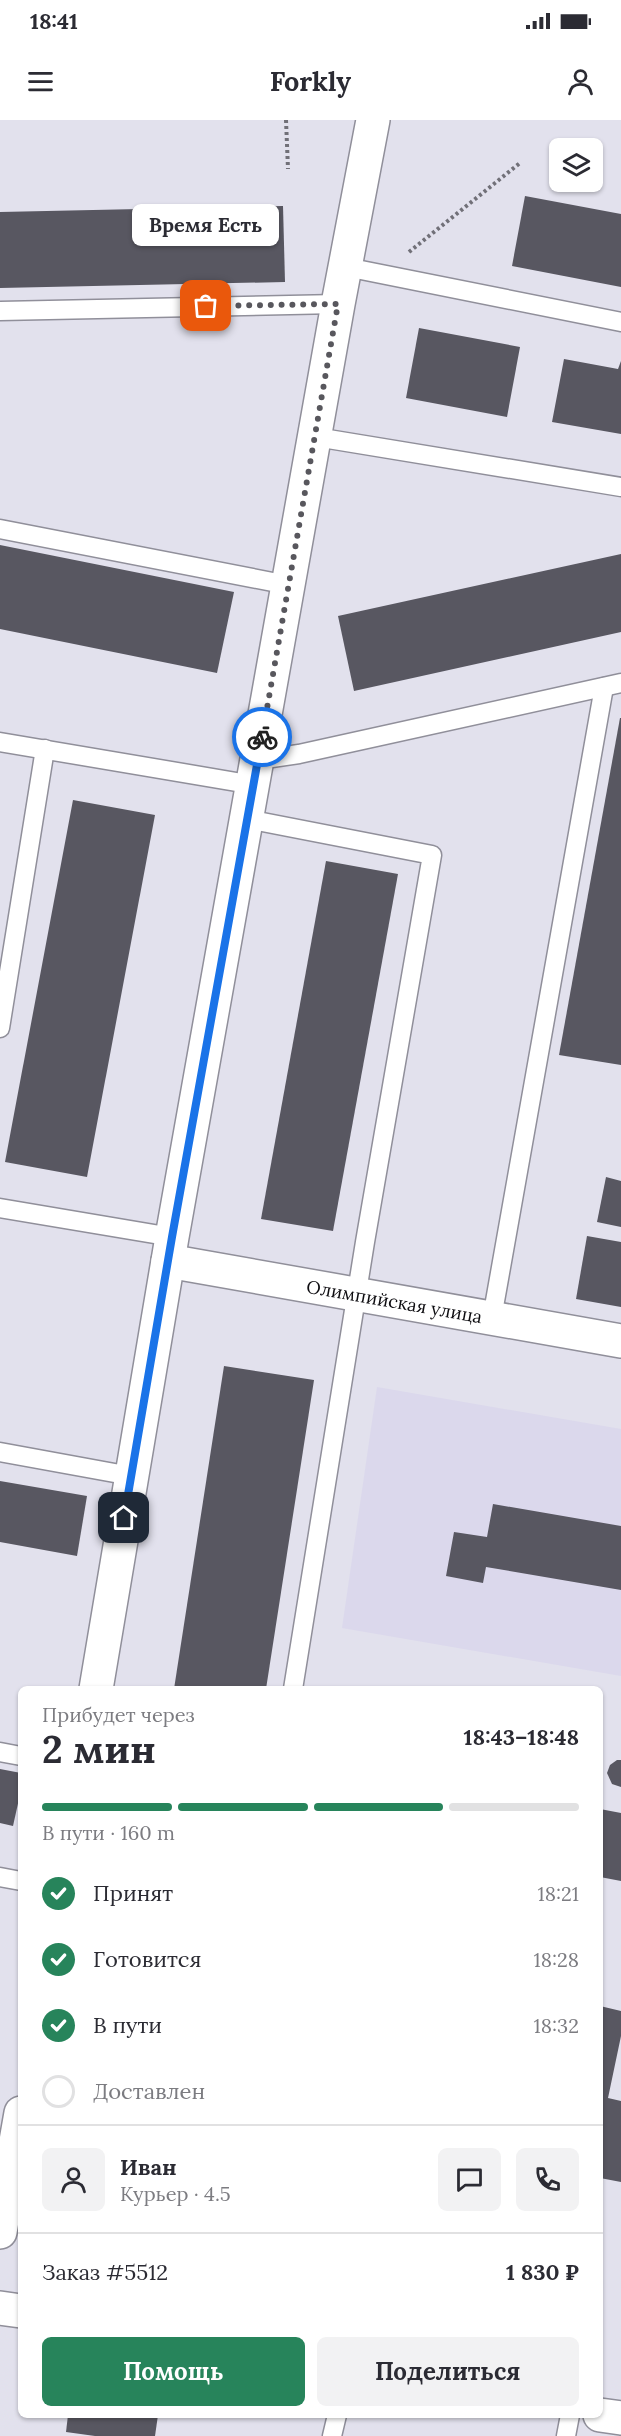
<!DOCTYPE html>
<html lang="ru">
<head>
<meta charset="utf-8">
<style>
	body { margin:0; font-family:Lora,serif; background:#f2f2f3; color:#2b2b33; height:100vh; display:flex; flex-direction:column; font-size:22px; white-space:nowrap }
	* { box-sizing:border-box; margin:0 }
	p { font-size:20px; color:#7c7c81 }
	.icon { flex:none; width:33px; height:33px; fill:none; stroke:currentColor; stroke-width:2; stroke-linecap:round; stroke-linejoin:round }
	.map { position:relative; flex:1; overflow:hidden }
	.side { position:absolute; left:18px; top:1566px; width:585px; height:732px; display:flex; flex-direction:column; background:#fff; border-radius:9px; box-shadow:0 2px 4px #0004 }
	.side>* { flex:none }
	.fabs { position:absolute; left:549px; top:18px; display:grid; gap:12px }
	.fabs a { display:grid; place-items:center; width:54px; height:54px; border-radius:9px; background:#fff; box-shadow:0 2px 4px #0004; font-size:30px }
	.pin { position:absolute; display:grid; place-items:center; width:51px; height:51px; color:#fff; margin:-26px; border-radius:12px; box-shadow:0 3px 9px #0006 }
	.courier { position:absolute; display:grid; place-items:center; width:60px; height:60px; margin:-30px; border:4px solid #1a73e8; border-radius:50%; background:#fff; color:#222; box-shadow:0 2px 8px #0007 }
	.bubble { position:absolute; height:42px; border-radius:9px; background:#fff; box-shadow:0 2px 4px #0004; font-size:20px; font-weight:700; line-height:42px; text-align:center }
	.head em { font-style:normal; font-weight:700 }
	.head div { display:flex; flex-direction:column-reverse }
	.head { display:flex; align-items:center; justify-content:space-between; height:102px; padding:0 24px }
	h1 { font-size:39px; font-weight:700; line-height:45px }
	.bar { display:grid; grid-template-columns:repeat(4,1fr); gap:9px 6px; align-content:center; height:72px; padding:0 24px }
	.bar i { height:8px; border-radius:4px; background:#e1e1e2 }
	.bar .selected { background:#27845b }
	.bar p { grid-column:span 4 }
	.line { display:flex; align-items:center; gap:15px; padding:0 24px; border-top:2px solid #e1e1e2 }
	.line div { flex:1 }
	.round { display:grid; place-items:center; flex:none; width:63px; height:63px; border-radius:9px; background:#f2f2f3 }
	ol { padding:0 24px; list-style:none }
	li { display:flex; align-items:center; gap:18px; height:66px }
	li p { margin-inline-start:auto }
	li .icon { padding:6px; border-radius:50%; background:#27845b; color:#fff; stroke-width:4 }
	li:last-child { color:#7c7c81 }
	li i { width:33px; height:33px; border:3px solid #e1e1e2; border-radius:50% }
	.cta { display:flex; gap:12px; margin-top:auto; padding:12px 24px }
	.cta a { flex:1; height:69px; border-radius:9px; background:#27845b; color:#fff; font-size:24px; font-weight:700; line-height:69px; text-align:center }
	.cta a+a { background:#f2f2f3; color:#2b2b33 }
	.status { display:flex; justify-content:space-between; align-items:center; height:42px; padding:0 30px; background:#fff; direction:ltr }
	.status svg { height:16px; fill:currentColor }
	header { display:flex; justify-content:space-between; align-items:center; height:78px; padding:0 24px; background:#fff; font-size:27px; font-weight:700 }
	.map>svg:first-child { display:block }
</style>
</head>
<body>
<div class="status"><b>18:41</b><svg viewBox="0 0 49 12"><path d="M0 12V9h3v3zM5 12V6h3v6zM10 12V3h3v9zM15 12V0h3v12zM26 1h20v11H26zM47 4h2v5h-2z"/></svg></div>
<header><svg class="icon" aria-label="menu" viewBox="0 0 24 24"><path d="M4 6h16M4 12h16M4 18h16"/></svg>Forkly<svg class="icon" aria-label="person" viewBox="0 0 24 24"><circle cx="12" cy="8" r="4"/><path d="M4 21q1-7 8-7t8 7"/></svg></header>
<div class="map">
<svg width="621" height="2316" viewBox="0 0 621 2316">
	<rect width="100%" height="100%" fill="#e2e1ed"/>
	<!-- built -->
	<path fill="#dbd8ec" d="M377,1267L621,1309V1556L342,1508Z"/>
	<!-- building -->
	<g fill="#585761">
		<path d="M525,76L621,94V167L512,146Z"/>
		<path d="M283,86L285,162L0,168V92Z"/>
		<path d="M419,208L520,227L507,297L406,278Z"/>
		<path d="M564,239L618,249L621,241V314L552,302Z"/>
		<path d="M0,425L234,472L217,553L0,509Z"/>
		<path d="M621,434V512L354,571L338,496Z"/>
		<path d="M620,598H621V945L559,935Z"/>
		<path d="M73,680L155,695L87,1057L5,1042Z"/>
		<path d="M326,741L398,754L333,1111L261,1099Z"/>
		<path d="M606,1057L621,1061V1107L597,1102Z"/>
		<path d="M587,1116L621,1122V1187L576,1179Z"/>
		<path d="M224,1246L314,1260L266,1569H174Z"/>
		<path d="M0,1361L87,1376L77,1436L0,1422Z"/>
		<path d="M493,1384L621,1406V1470L486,1447L483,1463L446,1456L454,1412L487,1417Z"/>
		<path d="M617,1640H621V1667L612,1664L607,1653L610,1645Z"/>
		<path d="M0,1649L21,1653V1670L13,1706L0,1703Z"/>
		<path d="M600,1689L621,1693V1761L600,1757Z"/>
		<path d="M600,1886L621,1891V1916L608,1978L621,1981V2062L600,2058Z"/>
		<path d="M68,2295H158L155,2316H95L66,2312Z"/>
	</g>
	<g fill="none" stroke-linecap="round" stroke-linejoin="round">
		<!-- lane casing -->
		<g stroke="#908f9a" stroke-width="21">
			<g id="lane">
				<path d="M346,147L621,202"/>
				<path d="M0,191L338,184"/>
				<path d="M316,317L621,367"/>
				<path d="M0,409L288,465"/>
				<path d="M0,622L254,665"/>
				<path d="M258,640L299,634L621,563"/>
				<path d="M247,699L432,735L365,1122L293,1569"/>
				<path d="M0,908L45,629"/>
				<path d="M0,1088L172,1117"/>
				<path d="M492,1198L604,567"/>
				<path d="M0,1332L131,1356"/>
				<path d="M0,1632L21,1636"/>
				<path d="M0,1757L21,1761"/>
				<path d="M332,2316L337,2295"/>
				<path d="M566,2316L570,2295"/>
			</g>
		</g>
		<!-- street casing -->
		<g stroke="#908f9a" stroke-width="36">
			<g id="street">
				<path id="s1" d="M168,1141L621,1221"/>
				<path d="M96,1569L172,1117L338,184L373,0"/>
				<path d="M0,2112L21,1993"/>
				<path d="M0,2188L21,2191"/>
				<path d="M600,2295L621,2298"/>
			</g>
		</g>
		<!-- path -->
		<g stroke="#717078" stroke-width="4" stroke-dasharray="3 3" stroke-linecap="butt">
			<path d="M286,0L288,49"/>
			<path d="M409,132L520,43"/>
		</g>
		<!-- lane -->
		<use href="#lane" stroke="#fff" stroke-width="18"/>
		<!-- street -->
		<use href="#street" stroke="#fff" stroke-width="33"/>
	</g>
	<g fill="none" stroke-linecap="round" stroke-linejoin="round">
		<!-- done -->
		<path stroke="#58575d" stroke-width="6" stroke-dasharray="0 10.8" d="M206,186L338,184L262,617"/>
		<!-- route -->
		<path stroke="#1a73e8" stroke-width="8" d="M124,1398L172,1117L262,617"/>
	</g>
	<g text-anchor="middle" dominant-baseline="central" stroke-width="6" stroke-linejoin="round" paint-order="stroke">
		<!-- street labels -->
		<g font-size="18" fill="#0d0c10" stroke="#efeefa">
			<text stroke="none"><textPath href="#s1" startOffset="230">Олимпийская улица</textPath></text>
		</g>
	</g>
</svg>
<div class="fabs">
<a><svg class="icon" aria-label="layers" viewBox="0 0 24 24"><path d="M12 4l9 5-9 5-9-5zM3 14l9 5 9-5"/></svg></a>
</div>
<div class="pin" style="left:206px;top:186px;background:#ea580c"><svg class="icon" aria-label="bag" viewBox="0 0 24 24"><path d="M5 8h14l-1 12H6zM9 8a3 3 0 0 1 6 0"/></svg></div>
<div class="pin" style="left:124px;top:1398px;background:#1f2937"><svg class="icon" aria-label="home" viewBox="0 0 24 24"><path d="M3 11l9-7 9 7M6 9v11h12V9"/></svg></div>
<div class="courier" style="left:262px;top:617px"><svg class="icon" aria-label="bike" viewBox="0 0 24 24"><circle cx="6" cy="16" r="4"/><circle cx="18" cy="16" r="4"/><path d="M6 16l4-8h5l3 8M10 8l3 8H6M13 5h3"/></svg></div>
<div class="bubble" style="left:132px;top:84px;width:147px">Время Есть</div>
<section class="side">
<div class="head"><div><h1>2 мин</h1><p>Прибудет через</p></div><em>18:43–18:48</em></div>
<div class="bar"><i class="selected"></i><i class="selected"></i><i class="selected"></i><i></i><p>В пути · 160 m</p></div>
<ol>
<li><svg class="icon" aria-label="check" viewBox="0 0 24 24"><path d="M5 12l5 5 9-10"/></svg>Принят<p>18:21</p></li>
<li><svg class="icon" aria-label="check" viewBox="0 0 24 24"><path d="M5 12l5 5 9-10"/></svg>Готовится<p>18:28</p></li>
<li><svg class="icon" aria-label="check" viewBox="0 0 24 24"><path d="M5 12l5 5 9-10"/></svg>В пути<p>18:32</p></li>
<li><i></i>Доставлен</li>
</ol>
<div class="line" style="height:108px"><a class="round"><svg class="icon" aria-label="person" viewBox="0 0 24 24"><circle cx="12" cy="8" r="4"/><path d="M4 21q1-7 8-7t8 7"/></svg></a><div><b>Иван</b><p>Курьер · 4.5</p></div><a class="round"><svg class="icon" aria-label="chat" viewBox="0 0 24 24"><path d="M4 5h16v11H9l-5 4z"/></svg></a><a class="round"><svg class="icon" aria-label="phone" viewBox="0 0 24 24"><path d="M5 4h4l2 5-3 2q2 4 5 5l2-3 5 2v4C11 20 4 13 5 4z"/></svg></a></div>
<div class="line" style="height:78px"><div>Заказ #5512</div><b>1 830 ₽</b></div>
<div class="cta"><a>Помощь</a><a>Поделиться</a></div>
</section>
</div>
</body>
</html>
